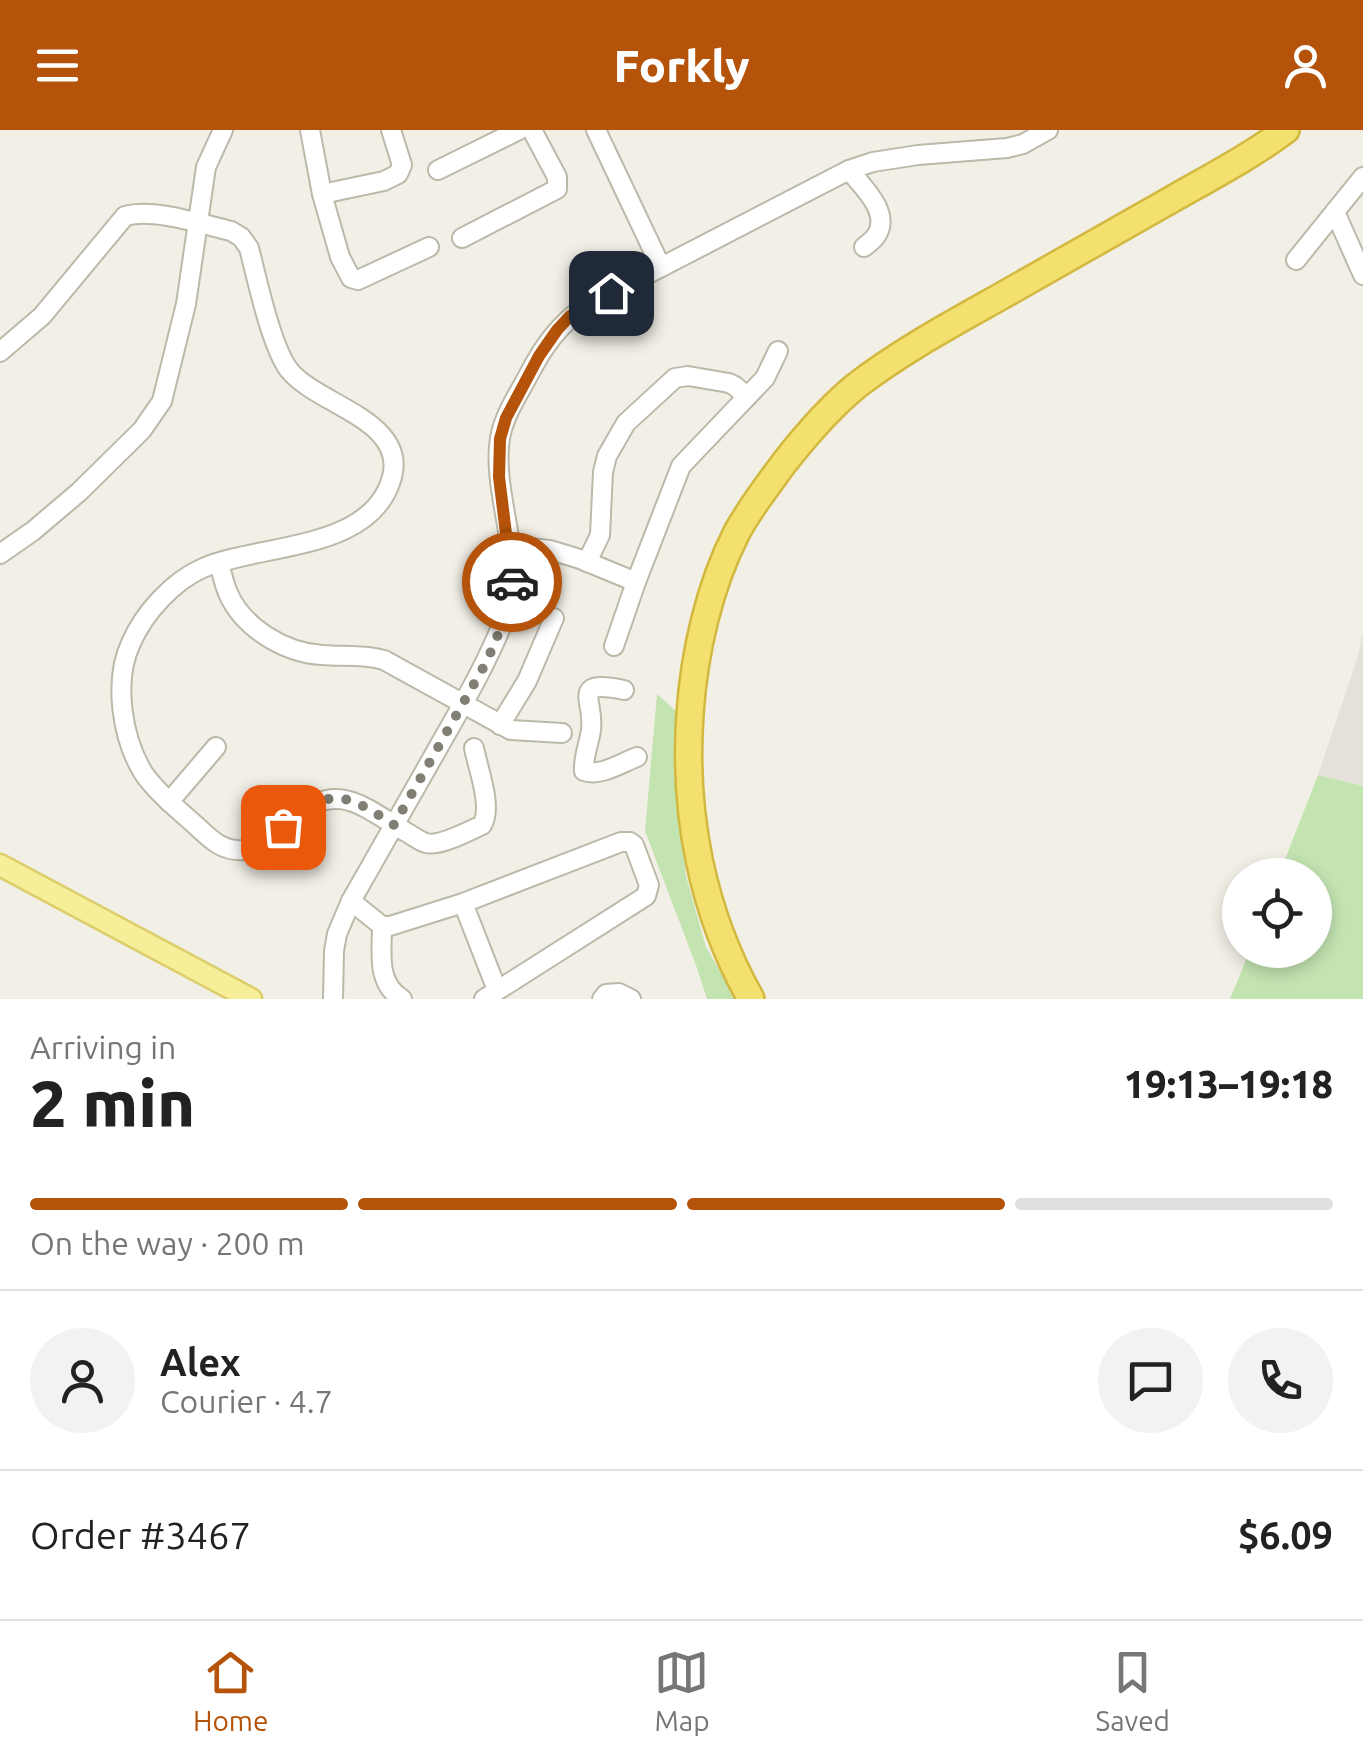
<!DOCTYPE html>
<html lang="en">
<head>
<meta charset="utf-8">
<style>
	body { margin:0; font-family:Ubuntu,sans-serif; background:#f2f2f2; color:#222; height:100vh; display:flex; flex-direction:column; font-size:38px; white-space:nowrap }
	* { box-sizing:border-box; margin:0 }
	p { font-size:32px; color:#767676 }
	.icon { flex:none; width:55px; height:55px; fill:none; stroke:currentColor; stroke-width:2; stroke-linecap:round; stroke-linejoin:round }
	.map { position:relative; height:869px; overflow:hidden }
	.side { display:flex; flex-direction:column; background:#fff; flex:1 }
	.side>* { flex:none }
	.fabs { position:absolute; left:1222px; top:728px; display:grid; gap:20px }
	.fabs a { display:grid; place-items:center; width:110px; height:110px; border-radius:50%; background:#fff; box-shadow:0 5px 15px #0003; font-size:50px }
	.pin { position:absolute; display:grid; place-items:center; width:85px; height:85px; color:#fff; margin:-42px; border-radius:20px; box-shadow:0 5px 15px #0006 }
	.courier { position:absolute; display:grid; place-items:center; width:100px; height:100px; margin:-50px; border:8px solid #b45309; border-radius:50%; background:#fff; color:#222; box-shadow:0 2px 12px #0007 }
	.headline em { font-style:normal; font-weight:800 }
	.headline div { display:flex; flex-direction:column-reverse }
	.headline { display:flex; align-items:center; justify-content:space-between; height:170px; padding:0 30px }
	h1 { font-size:65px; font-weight:800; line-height:75px }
	.bar { display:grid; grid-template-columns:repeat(4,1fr); gap:15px 10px; align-content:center; height:120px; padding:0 30px }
	.bar i { height:12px; border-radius:8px; background:#e0e0e0 }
	.bar .active { background:#b45309 }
	.bar p { grid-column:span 4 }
	.line { display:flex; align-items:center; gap:25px; padding:0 30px; border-top:2px solid #e0e0e0 }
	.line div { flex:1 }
	.round { display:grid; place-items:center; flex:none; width:105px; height:105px; border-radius:52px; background:#f2f2f2 }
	header { display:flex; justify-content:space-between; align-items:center; height:130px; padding:0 30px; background:#b45309; color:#fff; font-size:45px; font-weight:800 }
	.dock { display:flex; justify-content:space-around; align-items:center; height:140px; border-top:2px solid #e0e0e0; background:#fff; font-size:28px; color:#767676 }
	.dock a { display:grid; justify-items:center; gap:5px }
	.dock .active { color:#b45309 }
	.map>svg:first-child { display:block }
</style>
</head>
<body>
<header><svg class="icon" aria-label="menu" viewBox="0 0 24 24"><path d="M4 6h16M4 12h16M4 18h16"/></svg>Forkly<svg class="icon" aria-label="person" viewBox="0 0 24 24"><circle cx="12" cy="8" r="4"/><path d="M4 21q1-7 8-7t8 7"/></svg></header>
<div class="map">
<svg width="1363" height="869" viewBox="0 0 1363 869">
	<rect width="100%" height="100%" fill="#f2f0e6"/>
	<!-- industrial -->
	<path fill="#e4e1db" d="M1363,502V656L1318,645L1357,529Z"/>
	<!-- green -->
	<g fill="#c3e3b1">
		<path d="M657,564L676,581L675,659L686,746L706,817L736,869H707L697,838L645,701Z"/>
		<path d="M1318,645L1363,656V869H1230L1250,820H1315V745H1279Z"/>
	</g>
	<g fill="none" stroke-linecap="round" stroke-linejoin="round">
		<!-- minor casing -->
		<g stroke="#bcb9a9" stroke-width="22">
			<g id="minor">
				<path d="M310,0L322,64L340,127L351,148L358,150L429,117"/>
				<path d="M596,0L661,137"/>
				<path d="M438,40L519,0"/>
				<path d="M849,40C862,56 892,83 876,106C873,110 868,114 864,117"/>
				<path d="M322,64L384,51L398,44L402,35L391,0"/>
				<path d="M1335,82L1363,145"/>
				<path d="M462,108L557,59V47L532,0"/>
				<path d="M1296,130L1363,47"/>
				<path d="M0,222L42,186L125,86C154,78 201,94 231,101L241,107L249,118C257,149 271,216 289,240C317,275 407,290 392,347C372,422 261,413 203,438C173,451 144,483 131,513C113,551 122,609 144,644C157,662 175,677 192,692C208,706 220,722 243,720C264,719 277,702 292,689C337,649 363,677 406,702C412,705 419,711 426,713C439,717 469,701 482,695C493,677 478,639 474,618"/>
				<path d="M509,416L550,420L580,429L636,452"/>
				<path d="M0,424L33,401L79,362L142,300L162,271L186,174L206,37L223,0"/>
				<path d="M587,432L600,405L603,342L607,326L626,293L675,248L688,246L729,253L735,256L747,267"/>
				<path d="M219,433C222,443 224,454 228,463C243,498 285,523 322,525C343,527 363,524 384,530L511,600L562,603"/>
				<path d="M614,516L636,452L681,336L765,248L778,221"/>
				<path d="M624,560C569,549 595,570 591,600C589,614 583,627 584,641C600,647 621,633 637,627"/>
				<path d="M500,595L527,551L554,488"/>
				<path d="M169,672L216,617"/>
				<path d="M351,771L382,796H390L463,773L621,712H630L634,715L649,755L646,766L484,869"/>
				<path d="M463,773L497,860"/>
				<path d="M382,796C382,823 376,853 402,869"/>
				<path d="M333,869L334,821L337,804L351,771C380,720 409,669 438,618C463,574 489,530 507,482C526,432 491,362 500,308C504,285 518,265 528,246C543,217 559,194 586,176L849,40L873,32L918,25L1007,18L1023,14L1048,0"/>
				<path d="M602,869L606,864L619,863L631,869"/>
			</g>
		</g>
		<!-- major casing -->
		<g stroke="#dbce6b" stroke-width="25">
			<path id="major" d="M0,735L251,869"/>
		</g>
		<!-- highway casing -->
		<g stroke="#d2b83f" stroke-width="30">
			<path id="highway" d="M751,869C702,782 683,684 690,584C694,524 709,456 737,402C750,378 768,355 784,333C806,305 829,278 856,256C900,222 950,195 998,168C1057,134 1117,101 1176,67C1213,46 1251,26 1286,0"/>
		</g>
		<!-- minor -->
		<use href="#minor" stroke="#fff" stroke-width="18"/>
		<!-- major -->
		<use href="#major" stroke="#f7ee99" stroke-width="20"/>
		<!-- highway -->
		<use href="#highway" stroke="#f4e06f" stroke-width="25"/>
	</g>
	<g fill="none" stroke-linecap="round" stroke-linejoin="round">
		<!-- done -->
		<path stroke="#817e74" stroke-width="10" stroke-dasharray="0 18" d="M283,697C329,656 344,662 394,695L487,531L509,478L512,452"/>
		<!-- route -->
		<path stroke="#b45309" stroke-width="12" d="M512,452L499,347L500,309L506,288L539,226L557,200L570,186L611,163"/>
	</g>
</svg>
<div class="fabs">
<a><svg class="icon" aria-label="locate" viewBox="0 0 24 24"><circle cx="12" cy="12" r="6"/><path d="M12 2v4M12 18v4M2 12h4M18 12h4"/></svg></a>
</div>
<div class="pin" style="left:283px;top:697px;background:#ea580c"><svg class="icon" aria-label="bag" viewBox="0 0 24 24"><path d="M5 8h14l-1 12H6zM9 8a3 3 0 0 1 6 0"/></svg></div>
<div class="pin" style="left:611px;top:163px;background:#1f2937"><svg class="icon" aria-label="home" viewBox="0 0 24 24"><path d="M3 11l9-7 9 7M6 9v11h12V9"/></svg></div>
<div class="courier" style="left:512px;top:452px"><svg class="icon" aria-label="car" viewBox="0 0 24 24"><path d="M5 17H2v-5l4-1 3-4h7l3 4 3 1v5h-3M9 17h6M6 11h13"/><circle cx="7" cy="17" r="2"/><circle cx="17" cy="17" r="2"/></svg></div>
</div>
<section class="side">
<div class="headline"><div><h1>2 min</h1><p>Arriving in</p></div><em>19:13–19:18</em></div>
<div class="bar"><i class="active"></i><i class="active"></i><i class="active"></i><i></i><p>On the way · 200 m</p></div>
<div class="line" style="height:180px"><a class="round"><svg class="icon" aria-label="person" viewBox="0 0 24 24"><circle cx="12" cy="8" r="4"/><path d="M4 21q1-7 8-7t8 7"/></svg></a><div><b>Alex</b><p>Courier · 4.7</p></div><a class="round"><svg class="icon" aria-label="chat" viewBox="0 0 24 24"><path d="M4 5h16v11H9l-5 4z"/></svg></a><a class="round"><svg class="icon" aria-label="phone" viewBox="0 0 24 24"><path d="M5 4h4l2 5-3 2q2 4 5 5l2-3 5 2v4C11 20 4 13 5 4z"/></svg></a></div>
<div class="line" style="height:130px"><div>Order #3467</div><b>$6.09</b></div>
</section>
<nav class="dock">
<a class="active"><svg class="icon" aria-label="home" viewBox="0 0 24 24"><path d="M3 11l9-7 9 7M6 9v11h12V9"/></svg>Home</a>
<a><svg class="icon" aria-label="map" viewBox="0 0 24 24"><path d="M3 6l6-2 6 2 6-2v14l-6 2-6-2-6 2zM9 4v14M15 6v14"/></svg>Map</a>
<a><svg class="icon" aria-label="saved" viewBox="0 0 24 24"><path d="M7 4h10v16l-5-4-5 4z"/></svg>Saved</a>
</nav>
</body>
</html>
